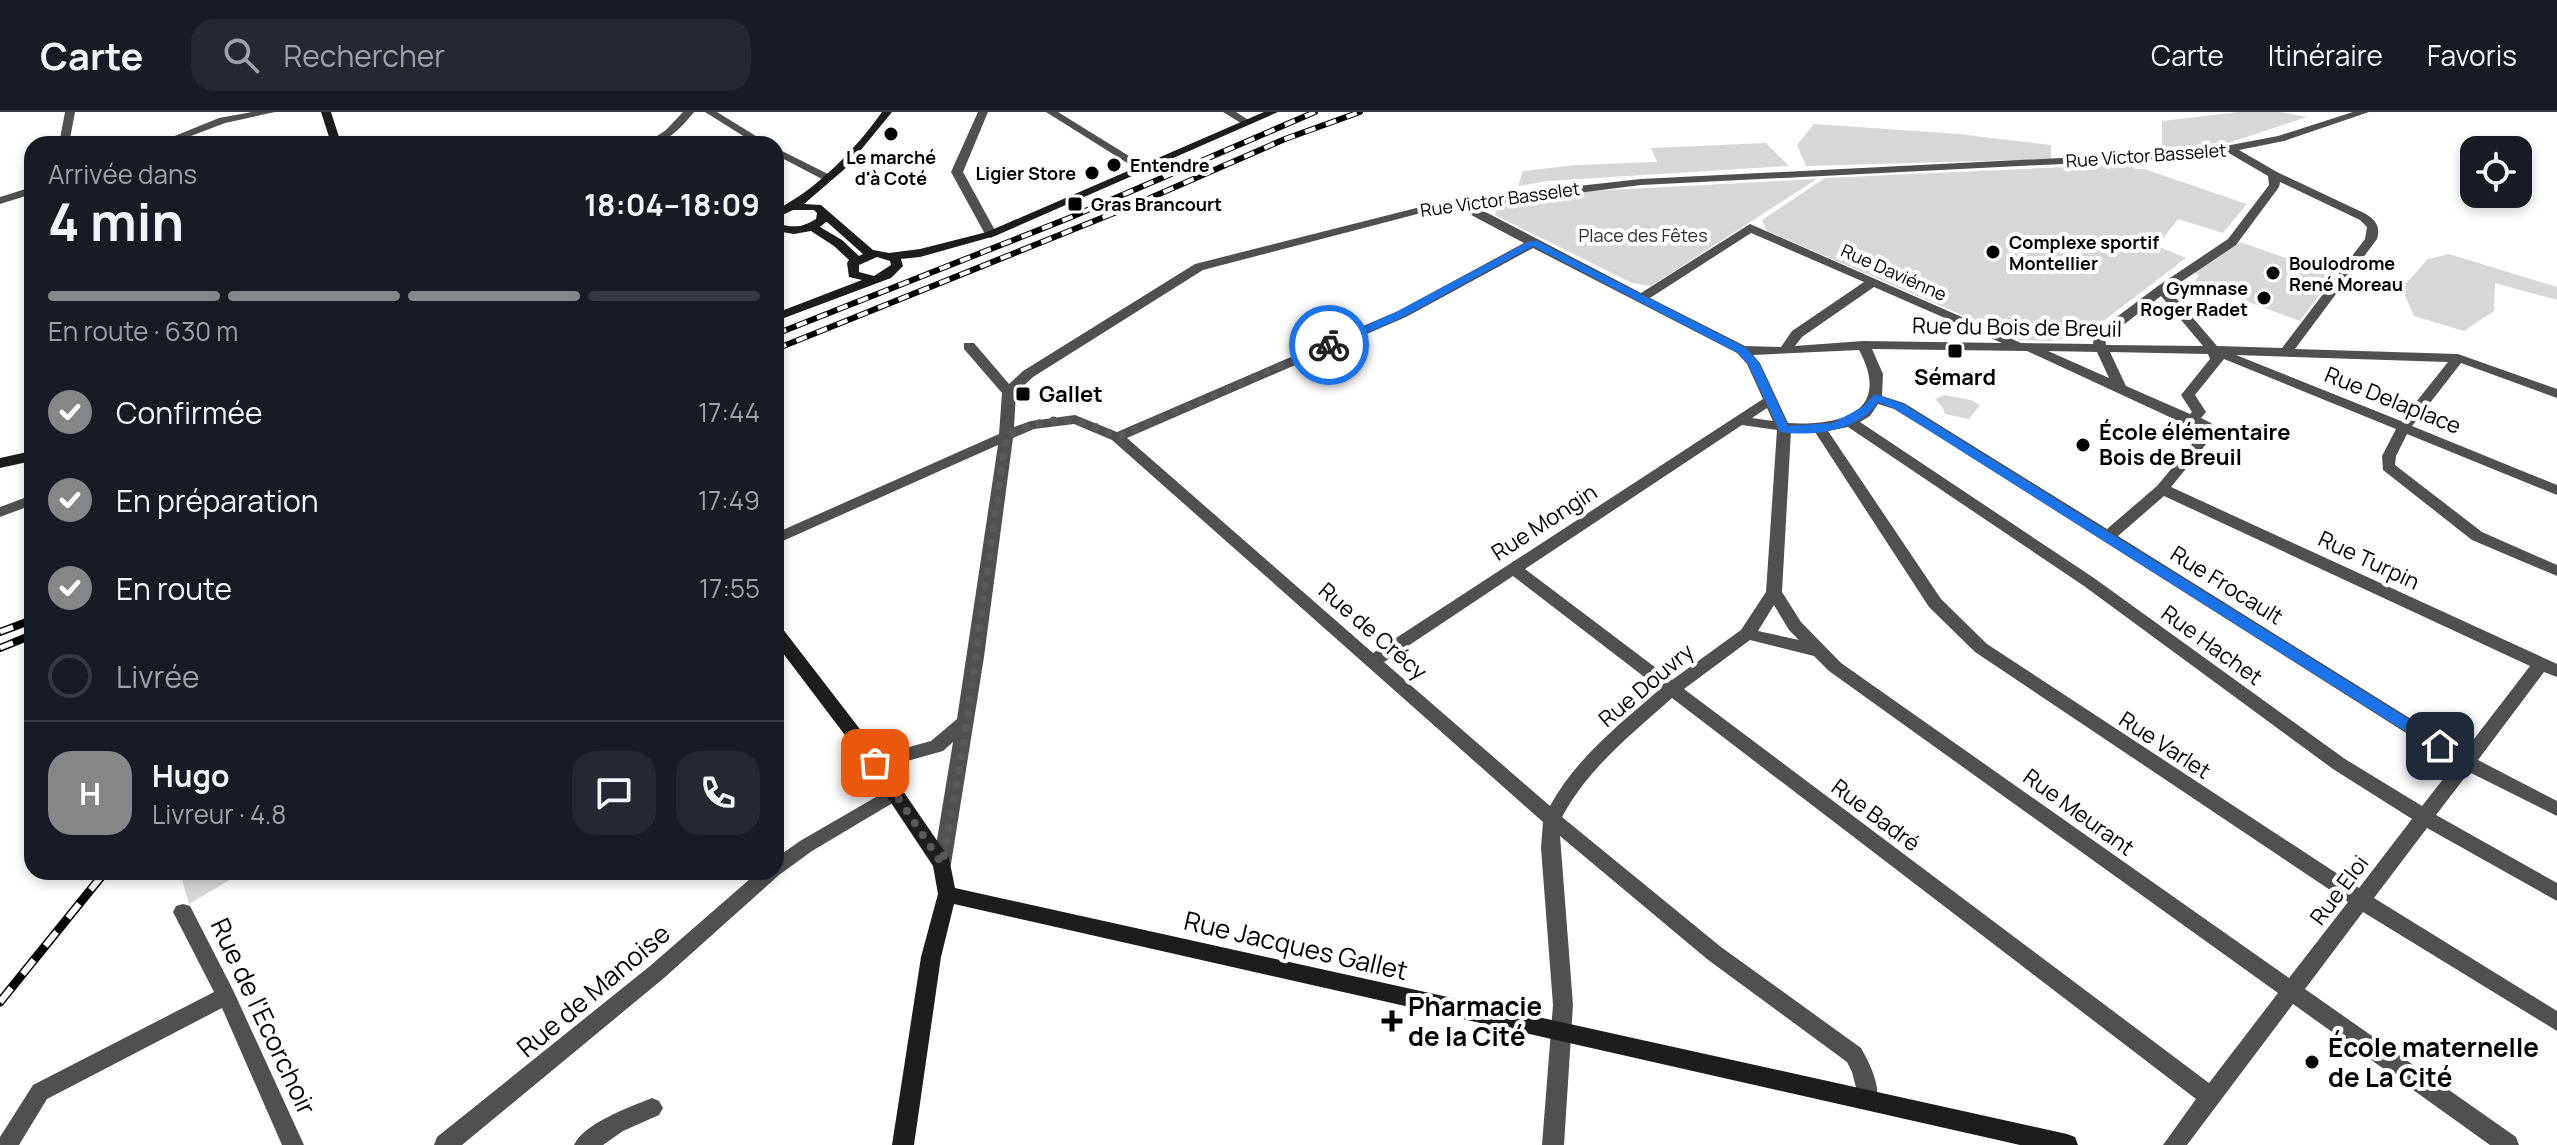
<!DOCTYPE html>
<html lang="fr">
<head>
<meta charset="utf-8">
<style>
	body { margin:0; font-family:Manrope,sans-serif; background:#242831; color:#f1f3f6; height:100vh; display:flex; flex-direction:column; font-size:30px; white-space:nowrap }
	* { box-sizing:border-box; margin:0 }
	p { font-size:26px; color:#9ea1a6 }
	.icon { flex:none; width:44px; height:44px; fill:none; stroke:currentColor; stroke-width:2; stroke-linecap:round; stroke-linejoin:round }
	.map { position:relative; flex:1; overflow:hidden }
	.side { position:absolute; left:24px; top:24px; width:760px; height:744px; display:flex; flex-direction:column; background:#171b24; border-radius:24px; box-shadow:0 4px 12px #0003 }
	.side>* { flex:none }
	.tools { position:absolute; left:2460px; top:24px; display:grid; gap:16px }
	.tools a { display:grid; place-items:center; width:72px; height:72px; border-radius:16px; background:#171b24; box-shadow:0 4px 12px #0003; font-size:40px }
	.pin { position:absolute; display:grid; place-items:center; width:68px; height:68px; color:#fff; margin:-34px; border-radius:16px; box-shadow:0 4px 12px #0006 }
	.courier { position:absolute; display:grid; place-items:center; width:80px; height:80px; margin:-40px; border:6px solid #1a73e8; border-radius:50%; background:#fff; color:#222; box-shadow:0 2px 10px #0007 }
	.head em { font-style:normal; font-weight:700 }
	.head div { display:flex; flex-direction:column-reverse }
	.head { display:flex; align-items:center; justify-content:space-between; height:136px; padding:0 24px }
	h1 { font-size:52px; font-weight:700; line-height:60px }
	.bar { display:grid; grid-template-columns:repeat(4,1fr); gap:12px 8px; align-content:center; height:96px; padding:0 24px }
	.bar i { height:10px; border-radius:6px; background:#363941 }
	.bar .current { background:#858687 }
	.bar p { grid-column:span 4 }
	.line { display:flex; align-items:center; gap:20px; padding:0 24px; border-top:2px solid #363941 }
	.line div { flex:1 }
	.round { display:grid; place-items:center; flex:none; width:84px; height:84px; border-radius:24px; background:#242831 }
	ol { padding:0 24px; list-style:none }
	li { display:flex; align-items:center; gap:24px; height:88px }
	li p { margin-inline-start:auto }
	li .icon { padding:8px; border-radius:50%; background:#858687; color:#fff; stroke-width:4 }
	li:last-child { color:#9ea1a6 }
	li i { width:44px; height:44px; border:4px solid #363941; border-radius:50% }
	header { display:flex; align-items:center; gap:48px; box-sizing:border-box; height:112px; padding:0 40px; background:#171b24; border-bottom:2px solid #363941 }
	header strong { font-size:38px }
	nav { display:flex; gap:44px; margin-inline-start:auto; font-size:28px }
	.search { width:560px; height:72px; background:#242831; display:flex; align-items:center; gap:20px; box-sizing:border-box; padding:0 28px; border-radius:24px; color:#9ea1a6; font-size:30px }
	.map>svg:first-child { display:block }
</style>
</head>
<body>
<header>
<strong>Carte</strong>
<div class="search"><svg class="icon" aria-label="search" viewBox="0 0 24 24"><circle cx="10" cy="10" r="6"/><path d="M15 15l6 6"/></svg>Rechercher</div>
<nav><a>Carte</a><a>Itinéraire</a><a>Favoris</a></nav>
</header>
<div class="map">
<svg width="2557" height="1033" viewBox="0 0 2557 1033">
	<rect width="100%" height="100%" fill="#fff"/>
	<!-- green -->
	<g fill="#d7d7d7">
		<path d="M2239,0H2281L2307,5L2219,34L2162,39V9Z"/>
		<path d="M1814,12L1958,22L2051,33V47L1806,54L1797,33Z"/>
		<path d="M1766,31L1789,54L1548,69L1518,74L1523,59L1576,53L1657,50L1651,36Z"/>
		<path d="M2130,52L2135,57H2144L2247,92L2223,121L2178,107L2157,134L2186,146L2085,223L2050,229L2020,228L1767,119L1762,108L1825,66Z"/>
		<path d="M1817,67L1651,174L1632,171L1495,103L1498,90L1589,79Z"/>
		<path d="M2240,130L2334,163L2300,209L2194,170L2199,164L2193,159Z"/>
		<path d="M2449,142L2557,175V188L2495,171L2494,199L2464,219L2414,204L2402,176L2428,147Z"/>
		<path d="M1944,283L1971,288L1980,293L1969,307L1945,302L1943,296L1935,287Z"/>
		<path d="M180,760H243L189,792Z"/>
	</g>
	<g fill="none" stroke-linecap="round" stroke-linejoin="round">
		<!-- street -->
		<g fill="#505050" fill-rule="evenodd">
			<path d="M65,0H75L69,32H59Z"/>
			<path d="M252,0H275L225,11L170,32H155L219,6Z"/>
			<path d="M683,0H694C680,17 667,32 645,32L666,18Z"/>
			<path d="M705,0H717L769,32H756Z"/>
			<path d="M978,0H988L963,60L997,122L991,126L985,122L951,60Z"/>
			<path d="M1046,0H1058L1150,57L1140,59Z"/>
			<path d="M1223,0H1236L1253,11L1244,13Z"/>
			<path d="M2353,0H2369L2284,29L2239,38L2277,60L2364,101C2375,107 2381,114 2377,127L2295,237L2458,242L2557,277V286L2461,251L2412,314L2557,373V383L2407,322L2396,344L2395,353L2482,420L2557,453V464L2472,428L2383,358L2382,344L2396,317L2224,247L2195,283L2206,300L2201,306L2211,311L2216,320L2171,375L2557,552V565L2544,560L2478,648L2557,689V704L2469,660L2436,703L2557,771V789L2427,716L2374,786L2557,899V919L2363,800L2305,877L2516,1025L2519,1033H2490L2293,892L2187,1033H2163L2196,987L1672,586C1632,622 1588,656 1562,705L1721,835L1861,936C1870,952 1883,977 1875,995L1868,998L1861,995L1852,960L1847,950L1707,847L1560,724L1573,893L1564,1033H1542L1553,893L1541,736L1543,710L1112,328L1074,312L1034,317L1013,326L984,545L951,752L949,758L942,760L935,758L933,752L953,630L943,639L875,658L869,656L866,651L869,646L931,629L957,607L998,333L776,432V421L999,322L1002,281L964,237V231H974L1009,272L1023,259L1195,152L1444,89L1641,67L2199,39L2278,24ZM2227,40L2268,64L2269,73L2228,127L2158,174L2094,222L2093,232L2021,231L1750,112L1641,181L1474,94L1641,73L2199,45ZM2280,70L2360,108L2367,115L2365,127L2282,236L2217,234L2169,178L2236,133L2279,75ZM1462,93L1473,104L1524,131L1398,199L1117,320L1075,303L1031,309L1014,315L1016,281L1033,265L1203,158L1444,95ZM1751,121L1864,170L1792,219L1781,235L1745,234L1650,186ZM1533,136L1737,241L1747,252L1763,287L1373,541L1127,326L1406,205ZM1874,175L2002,231L1863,229L1795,234L1802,225ZM2161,184L2203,234L2106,233L2105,227ZM1872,237L2027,239L2202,320L2157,374L2107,417L1904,291L1882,284L1883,262ZM1859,238C1893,301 1839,314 1788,311L1760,251L1753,243ZM2048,239L2097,240L2109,266ZM2110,240L2208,242L2210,247L2181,283L2192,300L2190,302L2126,274ZM2236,243L2448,250L2401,309ZM1878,292L1894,297L1933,321L2455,652L2422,694L2345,647L2094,466L1860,310L1870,304ZM1767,296L1773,309L1752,306ZM1742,313L1777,318L1766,480L1741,518L1672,568L1525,457ZM1848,315L2084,474L2333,657L2412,707L2359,776L1987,532L1941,487L1828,319ZM1791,319L1815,320L1929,495L1975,540L2348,790L2289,866L1841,551L1801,510L1782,480ZM2164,384L2530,554L2464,640L2118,424ZM1513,464L1660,577C1620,612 1576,646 1550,694L1384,550ZM1774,493L1789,518L1799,528L1758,519ZM1750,528L1814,544L1829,559L2278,881L2209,971L1684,577Z"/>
			<path d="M776,36L830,63L832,65L822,67L776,43Z"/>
			<path d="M32,75V82L0,92V85Z"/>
			<path d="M32,383V393L0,405V395Z"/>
			<path d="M895,674L901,676L904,681L901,686L812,739L779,763L664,866L462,1033H434L437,1025L650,854L758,760H776V746L800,729Z"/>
			<path d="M183,792L190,794L233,878L304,1033H282L222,896L47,987L19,1033H0V1025L33,973L214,880L173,800L176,794Z"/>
			<path d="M652,986L659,989L663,996L659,1003L623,1019L603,1033H574C584,1011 630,995 652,986Z"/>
		</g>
		<!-- secondary -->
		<g fill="#1d1d1d" fill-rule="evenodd">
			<path d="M321,0H331L339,25L337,32H327L329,25Z"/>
			<path d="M882,0H892L847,55L804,92L821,93L873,138L889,141L920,137L987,120L1264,0H1278L995,124L920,145L901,147L903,154L891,166L776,209V201L862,168L849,165L847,151L849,148L834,134L811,119L794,122L776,119V111C792,116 802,116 816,107L817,101L814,98H793L776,106V98C818,76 854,39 882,0ZM826,110H827L863,142L859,144L842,128L820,115ZM877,145L890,149L891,153L874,164L859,160V153Z"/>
			<path d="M32,339V349L0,356V346Z"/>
			<path d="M776,514L782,516L866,625L949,746L955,776L2067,1022L2075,1025L2078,1033H2020L954,792L941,845L914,1033H892L921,845L938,782L933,754L854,635L776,532Z"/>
		</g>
		<!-- rail-far2 casing -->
		<g stroke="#000" stroke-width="6">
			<g id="rail-far2">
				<path d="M776,222L1069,106L1315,0"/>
				<path d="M776,237L1134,93L1285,27L1360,0"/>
			</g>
		</g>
		<!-- rail-far1 casing -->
		<g stroke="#000" stroke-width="8">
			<g id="rail-far1">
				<path d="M0,520L32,508"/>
				<path d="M0,536L32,523"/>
			</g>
		</g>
		<!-- rail casing -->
		<g stroke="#000" stroke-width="9">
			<path id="rail" d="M0,890L105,760"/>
		</g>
		<!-- rail-far2 -->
		<use href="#rail-far2" stroke="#fff" stroke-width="4" stroke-dasharray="11" stroke-linecap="butt"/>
		<!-- rail-far1 -->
		<use href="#rail-far1" stroke="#fff" stroke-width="5" stroke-dasharray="14" stroke-linecap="butt"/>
		<!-- rail -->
		<use href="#rail" stroke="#fff" stroke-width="6" stroke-dasharray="18" stroke-linecap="butt"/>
	</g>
	<!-- route -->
	<path fill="#1a73e8" d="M1530,129H1537L1746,236L1759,251L1788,314L1833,311L1864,294L1875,282L1903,292L2445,630V638H2435L1895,297L1878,290C1859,319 1812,325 1780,320L1748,252L1738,241L1533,134L1405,204L1333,236L1324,233L1398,199Z"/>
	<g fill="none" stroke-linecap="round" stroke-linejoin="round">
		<!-- done -->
		<path stroke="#595959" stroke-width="8" stroke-dasharray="0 14.4" d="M875,651L942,752L963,638L1006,323C1055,304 1070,301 1117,325L1329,233"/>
	</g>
	<!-- markers -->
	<g fill="#000" stroke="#fff" stroke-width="3">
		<circle cx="891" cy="22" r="8"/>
		<circle cx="1114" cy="53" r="8"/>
		<circle cx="1092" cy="61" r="8"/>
		<rect x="1067" y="84" width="16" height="16" rx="4"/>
		<circle cx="1993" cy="140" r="8"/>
		<circle cx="2273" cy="161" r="8"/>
		<circle cx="2264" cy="186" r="8"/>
		<rect x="1947" y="231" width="16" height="16" rx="4"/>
		<rect x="1015" y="274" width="16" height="16" rx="4"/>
		<circle cx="2083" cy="333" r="8"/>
		<path d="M1388 897h8v8h8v8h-8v8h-8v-8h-8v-8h8z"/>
		<circle cx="2312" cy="950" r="8"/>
	</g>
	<g text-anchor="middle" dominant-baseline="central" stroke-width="8" stroke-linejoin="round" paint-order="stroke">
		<!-- far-street labels -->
		<g font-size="18" fill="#000" stroke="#fff">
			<text transform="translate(2146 43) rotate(-4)">Rue Victor Basselet</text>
			<text transform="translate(1500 87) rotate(-8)">Rue Victor Basselet</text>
			<text transform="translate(1894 160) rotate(24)">Rue Daviénne</text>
		</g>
		<!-- far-poi labels -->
		<g font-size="18" font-weight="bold" fill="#000" stroke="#fff" text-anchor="start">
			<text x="891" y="45" text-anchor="middle">Le marché<tspan x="891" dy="21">d'à Coté</tspan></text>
			<text x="1130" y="53">Entendre</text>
			<text x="1076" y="61" text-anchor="end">Ligier Store</text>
			<text x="1091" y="92">Gras Brancourt</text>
			<text x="2009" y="130">Complexe sportif<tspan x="2009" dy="21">Montellier</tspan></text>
			<text x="2289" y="151">Boulodrome<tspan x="2289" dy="21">René Moreau</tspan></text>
			<text x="2248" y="176" text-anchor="end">Gymnase<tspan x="2248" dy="21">Roger Radet</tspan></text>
		</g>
		<!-- far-park labels -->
		<g font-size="18" fill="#2e2e2e" stroke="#fff">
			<text x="1643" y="123">Place des Fêtes</text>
		</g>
		<!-- street labels -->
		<g font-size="22" fill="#000" stroke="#fff">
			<text transform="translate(2017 215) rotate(1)">Rue du Bois de Breuil</text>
			<text transform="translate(2393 288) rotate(22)">Rue Delaplace</text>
			<text transform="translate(1544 410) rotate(-33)">Rue Mongin</text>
			<text transform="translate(2369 448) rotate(25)">Rue Turpin</text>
			<text transform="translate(2227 473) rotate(32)">Rue Frocault</text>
			<text transform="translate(1373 519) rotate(41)">Rue de Crécy</text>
			<text transform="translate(2212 533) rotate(36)">Rue Hachet</text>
			<text transform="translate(1646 573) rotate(-40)">Rue Douvry</text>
			<text transform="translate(2165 633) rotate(33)">Rue Varlet</text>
			<text transform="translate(2079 700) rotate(36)">Rue Meurant</text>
			<text transform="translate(1876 703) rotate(37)">Rue Badré</text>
			<text transform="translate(2339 778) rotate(-53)">Rue Eloi</text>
		</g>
		<!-- poi labels -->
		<g font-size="22" font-weight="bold" fill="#000" stroke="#fff" text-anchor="start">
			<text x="1955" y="265" text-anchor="middle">Sémard</text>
			<text x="1039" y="282">Gallet</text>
			<text x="2099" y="320">École élémentaire<tspan x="2099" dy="25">Bois de Breuil</tspan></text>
		</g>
		<!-- near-street labels -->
		<g font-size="26" fill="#000" stroke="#fff">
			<text transform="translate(1296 833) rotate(13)">Rue Jacques Gallet</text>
			<text transform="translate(593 878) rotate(-40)">Rue de Manoise</text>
			<text transform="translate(264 904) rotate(65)">Rue de l'Ecorchoir</text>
		</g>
		<!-- near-poi labels -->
		<g font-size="26" font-weight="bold" fill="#000" stroke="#fff" text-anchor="start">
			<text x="1408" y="894">Pharmacie<tspan x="1408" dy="30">de la Cité</tspan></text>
			<text x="2328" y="935">École maternelle<tspan x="2328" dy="30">de La Cité</tspan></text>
		</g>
	</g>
</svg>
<div class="tools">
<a><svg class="icon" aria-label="locate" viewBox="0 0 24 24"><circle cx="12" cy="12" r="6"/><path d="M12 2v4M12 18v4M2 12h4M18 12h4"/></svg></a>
</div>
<div class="pin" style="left:875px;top:651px;background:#ea580c"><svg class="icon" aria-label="bag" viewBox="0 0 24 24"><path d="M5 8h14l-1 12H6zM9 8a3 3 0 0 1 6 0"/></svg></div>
<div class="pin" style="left:2440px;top:634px;background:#1f2937"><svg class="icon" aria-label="home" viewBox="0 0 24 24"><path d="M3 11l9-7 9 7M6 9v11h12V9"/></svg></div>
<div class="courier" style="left:1329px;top:233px"><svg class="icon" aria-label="bike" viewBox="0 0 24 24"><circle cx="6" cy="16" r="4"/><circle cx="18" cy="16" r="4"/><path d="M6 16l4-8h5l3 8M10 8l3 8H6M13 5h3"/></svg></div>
<section class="side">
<div class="head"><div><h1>4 min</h1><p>Arrivée dans</p></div><em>18:04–18:09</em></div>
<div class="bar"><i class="current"></i><i class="current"></i><i class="current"></i><i></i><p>En route · 630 m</p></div>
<ol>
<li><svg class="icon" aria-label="check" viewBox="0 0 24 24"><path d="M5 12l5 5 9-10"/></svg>Confirmée<p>17:44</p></li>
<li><svg class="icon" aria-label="check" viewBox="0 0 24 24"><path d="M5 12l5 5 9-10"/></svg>En préparation<p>17:49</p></li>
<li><svg class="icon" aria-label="check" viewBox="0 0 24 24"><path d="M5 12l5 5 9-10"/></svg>En route<p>17:55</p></li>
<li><i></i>Livrée</li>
</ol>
<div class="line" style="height:144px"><b class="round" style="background:#858687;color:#fff">H</b><div><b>Hugo</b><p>Livreur · 4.8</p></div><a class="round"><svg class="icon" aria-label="chat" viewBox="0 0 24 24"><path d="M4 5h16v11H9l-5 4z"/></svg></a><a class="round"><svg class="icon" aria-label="phone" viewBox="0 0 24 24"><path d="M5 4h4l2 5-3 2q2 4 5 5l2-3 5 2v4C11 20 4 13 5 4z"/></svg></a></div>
</section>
</div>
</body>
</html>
